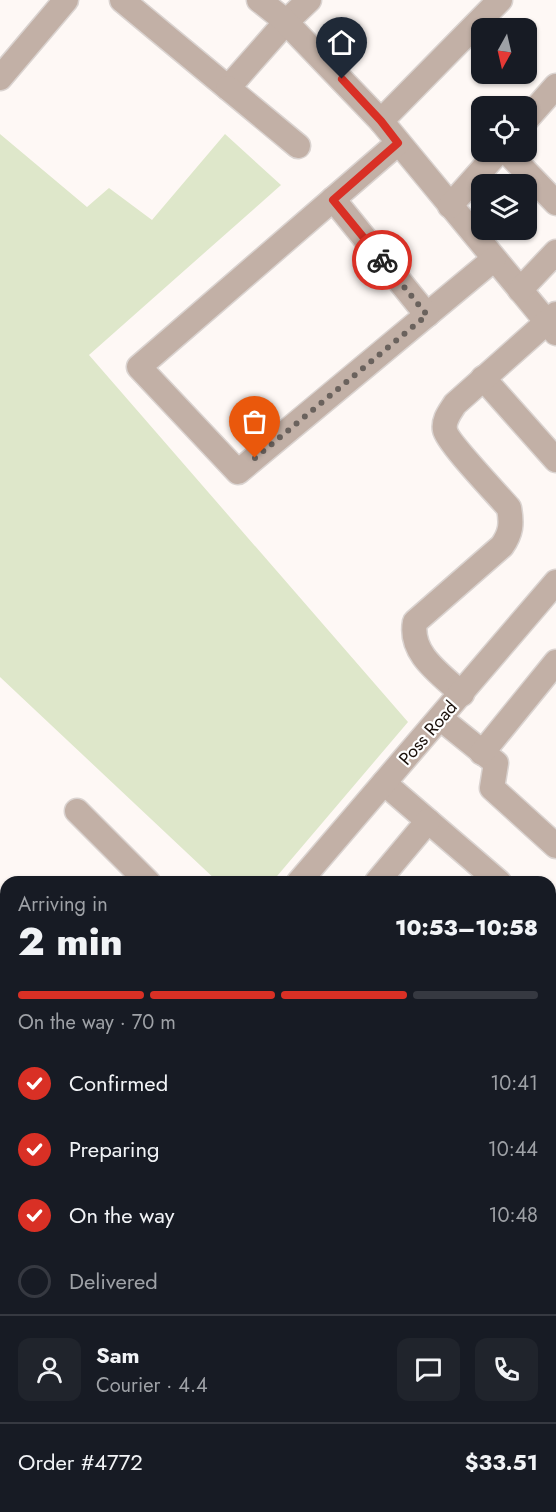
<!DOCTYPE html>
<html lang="en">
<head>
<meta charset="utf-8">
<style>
	body { margin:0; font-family:Jost,sans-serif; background:#20242c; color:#f1f3f6; height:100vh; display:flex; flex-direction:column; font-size:22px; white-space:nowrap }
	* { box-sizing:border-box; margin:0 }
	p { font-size:20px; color:#9ea1a6 }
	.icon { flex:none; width:33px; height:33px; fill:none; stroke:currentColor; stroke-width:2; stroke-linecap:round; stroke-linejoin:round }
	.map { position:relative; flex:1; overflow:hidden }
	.details { position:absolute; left:0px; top:876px; width:556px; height:636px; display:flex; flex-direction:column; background:#171b24; border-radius:18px 18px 0 0; box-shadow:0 2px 4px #0004 }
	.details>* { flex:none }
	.needle { width:39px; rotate:188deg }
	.controls { position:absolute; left:471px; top:18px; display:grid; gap:12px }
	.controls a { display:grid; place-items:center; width:66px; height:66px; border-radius:12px; background:#171b24; box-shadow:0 2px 4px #0004; font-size:30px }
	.pin { position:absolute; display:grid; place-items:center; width:51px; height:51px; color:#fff; margin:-62px -26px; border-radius:50% 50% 50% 0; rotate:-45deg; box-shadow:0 0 6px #0007 }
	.pin .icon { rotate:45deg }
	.courier { position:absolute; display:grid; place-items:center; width:60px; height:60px; margin:-30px; border:4px solid #d93025; border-radius:50%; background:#fff; color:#222; box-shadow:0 2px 8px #0007 }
	.headline em { font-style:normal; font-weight:800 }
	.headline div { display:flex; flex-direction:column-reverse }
	.headline { display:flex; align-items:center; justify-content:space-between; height:102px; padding:0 18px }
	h1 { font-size:39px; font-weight:800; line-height:45px }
	.bar { display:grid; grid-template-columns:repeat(4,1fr); gap:9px 6px; align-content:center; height:72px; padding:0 18px }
	.bar i { height:8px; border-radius:4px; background:#363941 }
	.bar .current { background:#d93025 }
	.bar p { grid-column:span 4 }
	.line { display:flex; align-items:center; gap:15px; padding:0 18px; border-top:2px solid #363941 }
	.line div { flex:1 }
	.round { display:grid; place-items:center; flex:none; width:63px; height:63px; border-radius:12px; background:#20242c }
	ol { padding:0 18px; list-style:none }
	li { display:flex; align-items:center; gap:18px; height:66px }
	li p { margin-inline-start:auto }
	li .icon { padding:6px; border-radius:50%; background:#d93025; color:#fff; stroke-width:4 }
	li:last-child { color:#9ea1a6 }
	li i { width:33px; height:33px; border:3px solid #363941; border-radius:50% }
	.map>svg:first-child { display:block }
</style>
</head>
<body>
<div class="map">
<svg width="556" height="1512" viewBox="0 0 556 1512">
	<rect width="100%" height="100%" fill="#fef8f5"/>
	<!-- built -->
	<path fill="#feefe6" d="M6,1156V1506H225L221,1512H0V1159Z"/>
	<!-- green -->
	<path fill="#dee7ca" d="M0,134L87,207L109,188L152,220L225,134L281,185L89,355L408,722L272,882H218L0,677Z"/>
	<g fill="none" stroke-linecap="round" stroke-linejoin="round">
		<!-- minor casing -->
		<g stroke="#dad3d0" stroke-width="27">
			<g id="minor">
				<path d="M122,0L228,88L286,22L309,0"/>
				<path d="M259,0L283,19L381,121L556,333"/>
				<path d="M0,78L66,0"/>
				<path d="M228,88L298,146"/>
				<path d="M526,120L556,86"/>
				<path d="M381,121L500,0"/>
				<path d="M398,143L139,367L238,472L494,259"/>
				<path d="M507,152L556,203"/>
				<path d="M333,199L427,315"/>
				<path d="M450,206L498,152"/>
				<path d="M520,290L556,252"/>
				<path d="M483,378L556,460"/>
				<path d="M462,694C441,674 409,654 415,622L502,546C511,533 512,524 509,508C498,495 447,442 445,430C443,420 450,412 455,404L556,314"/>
				<path d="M440,718L496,763L492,788L556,846"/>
				<path d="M482,753L556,662"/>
				<path d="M384,783L499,882"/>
				<path d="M77,811L148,882"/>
				<path d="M299,882L556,582"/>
				<path d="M377,882L428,821"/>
				<path d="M550,926L556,931"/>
				<path d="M0,1053L6,1049"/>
				<path d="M550,1080L556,1074"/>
				<path d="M0,1106L4,1116"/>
				<path d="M0,1140L6,1152"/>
				<path d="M0,1185L6,1178"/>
				<path d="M0,1353L6,1358"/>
				<path d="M0,1449L6,1442"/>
				<path d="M198,1512L203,1506"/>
			</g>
		</g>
		<!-- minor -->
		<use href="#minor" stroke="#c2b0a6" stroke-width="24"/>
	</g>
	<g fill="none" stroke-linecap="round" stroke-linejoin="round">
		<!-- done -->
		<path stroke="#6a625d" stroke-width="6" stroke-dasharray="0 10.8" d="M255,458L427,315L382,260"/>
		<!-- route -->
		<path stroke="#d93025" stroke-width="8" d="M342,79L381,121L398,143L333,200L382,260"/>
	</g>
	<g text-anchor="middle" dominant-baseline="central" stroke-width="4.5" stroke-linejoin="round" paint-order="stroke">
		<!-- street labels -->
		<g font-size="18" fill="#1b110b" stroke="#fff">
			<text transform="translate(428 733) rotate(-49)">Poss Road</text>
		</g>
	</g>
</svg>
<div class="controls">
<a><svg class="needle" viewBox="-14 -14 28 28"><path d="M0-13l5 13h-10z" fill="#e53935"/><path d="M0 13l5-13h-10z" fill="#9ea1a6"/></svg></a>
<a><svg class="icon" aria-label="locate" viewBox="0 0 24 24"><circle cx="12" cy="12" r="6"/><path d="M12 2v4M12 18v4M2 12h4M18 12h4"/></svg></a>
<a><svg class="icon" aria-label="layers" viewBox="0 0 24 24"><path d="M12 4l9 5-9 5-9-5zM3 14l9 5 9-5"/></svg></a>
</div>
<div class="pin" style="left:255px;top:458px;background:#ea580c"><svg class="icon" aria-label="bag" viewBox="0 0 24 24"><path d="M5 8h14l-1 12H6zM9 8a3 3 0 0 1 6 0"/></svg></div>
<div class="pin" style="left:342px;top:79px;background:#1f2937"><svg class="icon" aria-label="home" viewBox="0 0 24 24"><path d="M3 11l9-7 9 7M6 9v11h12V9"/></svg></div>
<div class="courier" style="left:382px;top:260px"><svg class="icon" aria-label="bike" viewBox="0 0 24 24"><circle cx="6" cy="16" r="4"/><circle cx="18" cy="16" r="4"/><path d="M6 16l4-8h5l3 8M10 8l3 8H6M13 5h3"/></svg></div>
<section class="details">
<div class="headline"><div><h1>2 min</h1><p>Arriving in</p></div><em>10:53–10:58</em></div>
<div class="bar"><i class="current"></i><i class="current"></i><i class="current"></i><i></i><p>On the way · 70 m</p></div>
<ol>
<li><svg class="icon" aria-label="check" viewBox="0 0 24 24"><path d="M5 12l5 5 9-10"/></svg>Confirmed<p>10:41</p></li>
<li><svg class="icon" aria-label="check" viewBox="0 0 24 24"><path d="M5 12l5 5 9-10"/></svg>Preparing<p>10:44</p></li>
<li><svg class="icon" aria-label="check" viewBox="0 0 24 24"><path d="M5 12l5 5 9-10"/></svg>On the way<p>10:48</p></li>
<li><i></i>Delivered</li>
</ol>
<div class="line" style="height:108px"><a class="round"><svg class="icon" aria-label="person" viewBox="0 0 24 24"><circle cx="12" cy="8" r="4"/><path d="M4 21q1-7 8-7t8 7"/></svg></a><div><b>Sam</b><p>Courier · 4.4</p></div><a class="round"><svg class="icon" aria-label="chat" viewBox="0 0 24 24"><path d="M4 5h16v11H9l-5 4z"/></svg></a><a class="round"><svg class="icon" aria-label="phone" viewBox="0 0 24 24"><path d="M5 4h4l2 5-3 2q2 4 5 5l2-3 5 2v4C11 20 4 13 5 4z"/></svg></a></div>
<div class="line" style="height:78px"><div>Order #4772</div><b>$33.51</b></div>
</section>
</div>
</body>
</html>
